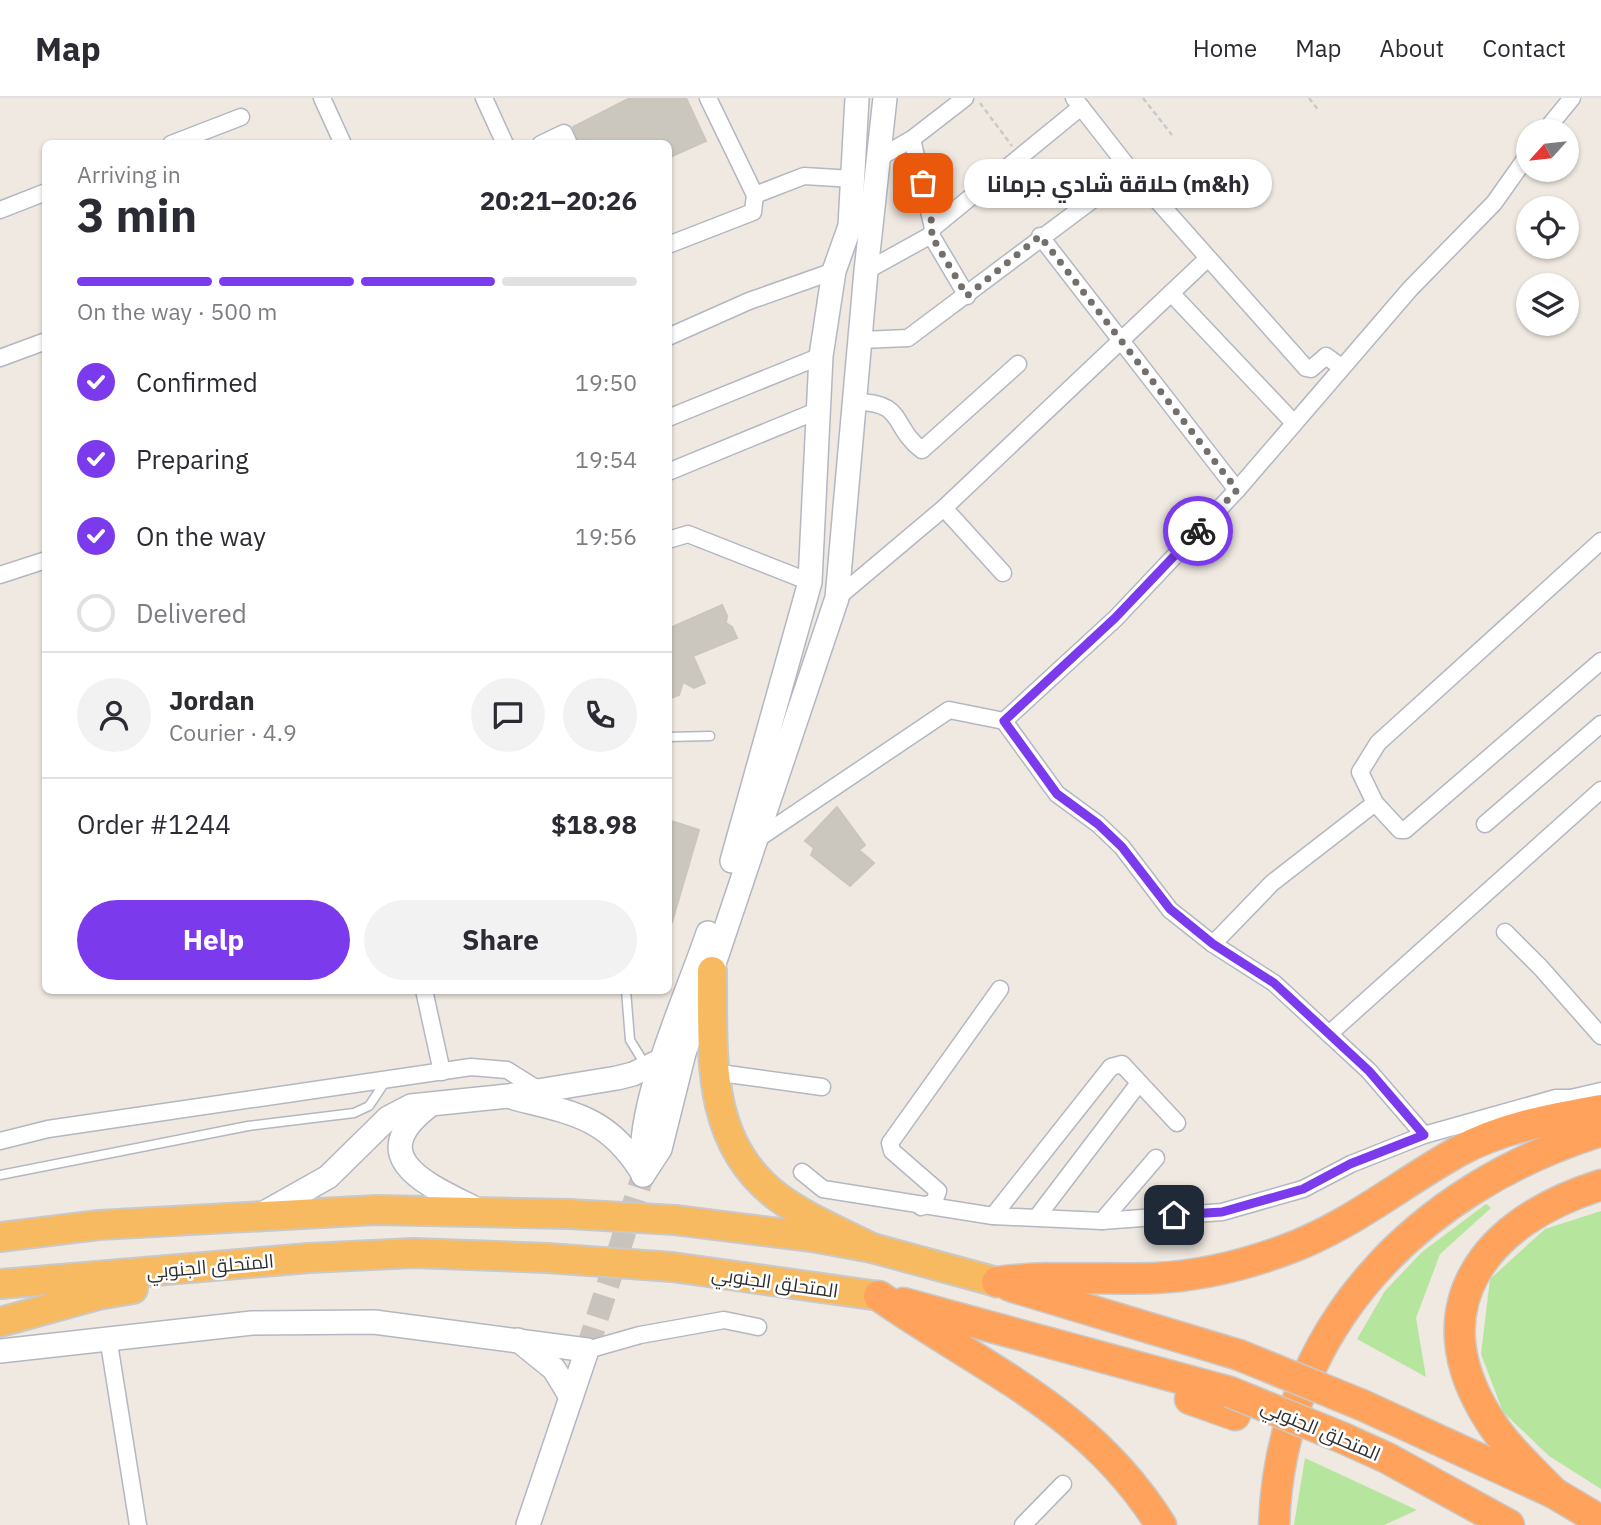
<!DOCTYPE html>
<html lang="en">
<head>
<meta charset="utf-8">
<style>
	body { margin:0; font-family:"IBM Plex Sans",Cairo,sans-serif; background:#f2f2f3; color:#2b2b33; height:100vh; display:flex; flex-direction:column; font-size:26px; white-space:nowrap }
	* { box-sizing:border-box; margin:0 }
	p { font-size:23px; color:#7c7c81 }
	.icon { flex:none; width:38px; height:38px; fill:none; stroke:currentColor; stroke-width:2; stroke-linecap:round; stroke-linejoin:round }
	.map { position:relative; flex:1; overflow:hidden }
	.panel { position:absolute; left:42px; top:42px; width:630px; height:854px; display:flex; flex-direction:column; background:#fff; border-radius:10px; box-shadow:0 2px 5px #0004 }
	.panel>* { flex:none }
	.needle { width:46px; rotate:243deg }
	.fabs { position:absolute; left:1516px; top:21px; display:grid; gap:14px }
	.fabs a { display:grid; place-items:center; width:63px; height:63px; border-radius:50%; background:#fff; box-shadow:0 2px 5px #0004; font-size:35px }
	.pin { position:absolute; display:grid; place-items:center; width:60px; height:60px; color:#fff; margin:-30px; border-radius:14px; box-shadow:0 4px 10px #0006 }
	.courier { position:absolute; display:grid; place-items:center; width:70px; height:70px; margin:-35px; border:5px solid #7c3aed; border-radius:50%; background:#fff; color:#222; box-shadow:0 2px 9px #0007 }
	.bubble { position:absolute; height:49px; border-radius:24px; background:#fff; box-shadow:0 2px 5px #0004; font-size:23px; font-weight:700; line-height:49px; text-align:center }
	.summary em { font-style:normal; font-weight:700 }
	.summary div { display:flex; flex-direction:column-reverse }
	.summary { display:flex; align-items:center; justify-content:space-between; height:119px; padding:0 35px }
	h1 { font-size:46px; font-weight:700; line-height:52px }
	.bar { display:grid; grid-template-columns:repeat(4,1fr); gap:10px 7px; align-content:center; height:84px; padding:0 35px }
	.bar i { height:9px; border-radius:5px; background:#e1e1e2 }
	.bar .current { background:#7c3aed }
	.bar p { grid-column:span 4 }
	.line { display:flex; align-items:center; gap:18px; padding:0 35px; border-top:2px solid #e1e1e2 }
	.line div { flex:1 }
	.round { display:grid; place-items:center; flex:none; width:74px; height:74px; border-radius:37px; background:#f2f2f3 }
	ol { padding:0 35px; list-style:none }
	li { display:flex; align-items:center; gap:21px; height:77px }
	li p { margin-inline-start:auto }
	li .icon { padding:7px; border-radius:50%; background:#7c3aed; color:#fff; stroke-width:4 }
	li:last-child { color:#7c7c81 }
	li i { width:38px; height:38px; border:4px solid #e1e1e2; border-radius:50% }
	.button { display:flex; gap:14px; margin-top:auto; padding:14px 35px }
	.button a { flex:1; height:80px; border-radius:42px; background:#7c3aed; color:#fff; font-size:28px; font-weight:700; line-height:80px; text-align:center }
	.button a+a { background:#f2f2f3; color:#2b2b33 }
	header { display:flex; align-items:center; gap:42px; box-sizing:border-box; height:98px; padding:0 35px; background:#fff; border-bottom:2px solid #e1e1e2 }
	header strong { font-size:33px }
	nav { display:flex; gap:38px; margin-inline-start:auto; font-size:24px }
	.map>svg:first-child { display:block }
</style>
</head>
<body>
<header>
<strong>Map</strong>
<nav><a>Home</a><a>Map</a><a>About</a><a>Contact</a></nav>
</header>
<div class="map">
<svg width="1601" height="1427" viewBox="0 0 1601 1427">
	<rect width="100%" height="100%" fill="#efe9e1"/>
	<!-- green -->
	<g fill="#b6e59e">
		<path d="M1486,1106L1491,1110L1440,1156L1416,1220L1426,1279L1357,1241L1385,1193L1422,1154Z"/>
		<path d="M1601,1113V1391L1549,1358L1503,1314L1481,1256L1490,1181L1545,1131Z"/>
		<path d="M1305,1360L1417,1412L1384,1427H1294Z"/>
	</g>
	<!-- building -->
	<g fill="#cbc7bf" stroke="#cbc5ba" stroke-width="2">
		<path d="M630,0H686L706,43L668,60V46H579L573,29Z"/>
		<path d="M722,507L727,518L726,525L732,529L737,540L693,558L705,585L694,590L683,584L679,597L668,601V531Z"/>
		<path d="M837,709L865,747L859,752L874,765L850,788L811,757L814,750L805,743Z"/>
		<path d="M668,722L699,732L672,824L668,823Z"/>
	</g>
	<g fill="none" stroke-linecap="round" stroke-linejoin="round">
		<!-- secondary-tunnel -->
		<path stroke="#c8c4bd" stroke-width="23" stroke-dasharray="23 11" stroke-linecap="butt" d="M587,1252L643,1077"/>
		<!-- service casing -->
		<g stroke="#b4b7c1" stroke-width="11">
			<g id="service">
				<path d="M668,639L710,638"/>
				<path d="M626,892L630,942L646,968"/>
				<path d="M0,1077L248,1028L354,1015L369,1008L387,981"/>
			</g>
		</g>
		<!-- minor casing -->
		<g stroke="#b4b7c1" stroke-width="19">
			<g id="minor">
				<path d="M322,0L343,46"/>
				<path d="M484,0L505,46"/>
				<path d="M708,0L755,97"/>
				<path d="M1074,0L1131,73L1306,270L1311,271L1326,258L1341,269"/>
				<path d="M1545,33L1572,0"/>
				<path d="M912,41L933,130L931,137"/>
				<path d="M171,46L241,19"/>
				<path d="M541,46L564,35L569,46"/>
				<path d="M877,61L912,41L965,0"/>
				<path d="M0,112L46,94"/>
				<path d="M933,130L1081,9"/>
				<path d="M1040,138L1237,392"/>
				<path d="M668,147L753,114L755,97L804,78L853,81"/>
				<path d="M866,173L931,137L967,198"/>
				<path d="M1171,195L1293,324"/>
				<path d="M668,239L749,203L834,173"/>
				<path d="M861,242L908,240L1131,73"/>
				<path d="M0,260L46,243"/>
				<path d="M856,304C906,304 891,329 922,352L1018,266"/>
				<path d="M668,320L821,258"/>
				<path d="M668,374L819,312"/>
				<path d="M944,410L1003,475"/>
				<path d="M668,442L688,436L810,484"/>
				<path d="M0,477L46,462"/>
				<path d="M837,500L944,410L1207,161"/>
				<path d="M1004,623L1057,696L1098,726L1122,749L1170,812L1213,846L1274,885L1369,973L1424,1037"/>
				<path d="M1375,705L1360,674L1378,645L1601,443"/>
				<path d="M1485,726L1601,626"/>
				<path d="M756,742L949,612L1004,623L1116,520L1237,392L1410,191L1494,105L1528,57"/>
				<path d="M1505,834L1541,870L1601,938"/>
				<path d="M1213,846L1272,785L1375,705L1400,732H1405L1601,563"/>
				<path d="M424,892L442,974"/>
				<path d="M1329,936L1601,692"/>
				<path d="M713,974L822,989"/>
				<path d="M1571,1000L1601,993"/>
				<path d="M0,1043L48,1031L471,969L507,972L539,992"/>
				<path d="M802,1074L823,1091L993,1118L1102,1123L1222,1114L1303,1091L1351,1066L1424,1037L1556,1000H1571L1590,1014"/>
				<path d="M921,1109L934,1104L938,1093L892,1053L890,1045L1000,891"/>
				<path d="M993,1118L1111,969L1122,966L1177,1025"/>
				<path d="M1037,1119L1139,985"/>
				<path d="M1102,1123L1156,1060"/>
				<path d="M108,1239L138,1427"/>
				<path d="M587,1252L640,1237L724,1222L758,1229"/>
				<path d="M1023,1427L1063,1386"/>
			</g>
		</g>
		<!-- secondary casing -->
		<g stroke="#b4b7c1" stroke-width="26">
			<g id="secondary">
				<path d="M732,763L810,484L821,258L834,173L850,128L857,0"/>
				<path d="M514,1000C573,1015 608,1019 642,1074"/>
				<path d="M430,1007C358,1061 433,1089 480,1113"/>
				<path d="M643,1077L660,1051L684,955L837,500L866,173L885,0"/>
				<path d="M643,1077C634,1009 686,901 708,835"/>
				<path d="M264,1115L328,1079L388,1020L411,1008L508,998L617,980L633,976L662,962"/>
				<path d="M518,1242L554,1271L571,1299"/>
				<path d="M0,1253L252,1225L374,1224L587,1252L528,1427"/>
			</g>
		</g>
		<!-- trunk casing -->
		<g stroke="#c9c9c9" stroke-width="32">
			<g id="trunk">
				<path d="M712,873C713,954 704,1044 778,1099C806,1120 841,1134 872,1150"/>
				<path d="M675,1122L812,1139L872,1150L997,1184"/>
				<path d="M0,1139L99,1127L376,1112L569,1116"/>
				<path d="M672,1169L879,1198"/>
				<path d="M0,1186L309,1160L414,1155L547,1160"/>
				<path d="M0,1224L98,1197L133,1191"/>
			</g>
		</g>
		<!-- motorway casing -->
		<g stroke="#c9c9c9" stroke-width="33">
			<g id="motorway">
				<path d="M997,1184C1050,1177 1102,1182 1155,1180C1199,1178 1244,1167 1285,1152C1349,1129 1400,1086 1459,1053C1504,1029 1552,1021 1601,1012"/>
				<path d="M1010,1188L1239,1257"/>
				<path d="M879,1198C985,1272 1089,1312 1161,1427"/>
				<path d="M903,1205L1230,1294"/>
				<path d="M1190,1301L1235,1317"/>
				<path d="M1362,1307L1554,1395L1601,1423"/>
				<path d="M1343,1340L1387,1360L1509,1427"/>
				<path d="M1554,1395C1532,1372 1507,1350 1490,1323C1416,1208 1487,1122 1601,1087"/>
				<path d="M1274,1427C1281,1228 1419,1090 1601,1033"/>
			</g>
		</g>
		<!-- path -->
		<g stroke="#c9c9c9" stroke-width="2.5" stroke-dasharray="5 3.5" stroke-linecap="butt">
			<path d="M1143,0L1172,37"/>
			<path d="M1309,0L1319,13"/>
			<path d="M980,5L1012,48"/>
		</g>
		<!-- service -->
		<use href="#service" stroke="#fff" stroke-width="8"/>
		<!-- minor -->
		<use href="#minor" stroke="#fff" stroke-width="16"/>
		<!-- secondary -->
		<use href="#secondary" stroke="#fff" stroke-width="23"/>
		<!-- trunk -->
		<use href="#trunk" stroke="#f8ba60" stroke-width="28"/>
		<!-- motorway -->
		<use href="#motorway" stroke="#ffa35c" stroke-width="30"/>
		<!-- trunk-bridge casing -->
		<g stroke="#c9c9c9" stroke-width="32" stroke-linecap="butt">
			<g id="trunk-bridge">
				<path d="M569,1116L675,1122"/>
				<path d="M547,1160L672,1169"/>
			</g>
		</g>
		<!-- motorway-bridge casing -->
		<g stroke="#c9c9c9" stroke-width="33" stroke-linecap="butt">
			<g id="motorway-bridge">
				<path d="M1239,1257L1362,1307"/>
				<path d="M1230,1294L1343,1340"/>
			</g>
		</g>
		<!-- trunk-bridge -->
		<use href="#trunk-bridge" stroke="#f8ba60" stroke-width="28"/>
		<!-- motorway-bridge -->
		<use href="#motorway-bridge" stroke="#ffa35c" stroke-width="30"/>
	</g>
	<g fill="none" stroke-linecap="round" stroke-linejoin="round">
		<!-- done -->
		<path stroke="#726f6d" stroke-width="7" stroke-dasharray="0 12.6" d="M923,85L933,130L931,137L967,198L1040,138L1237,392L1198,433"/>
		<!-- route -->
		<path stroke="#7c3aed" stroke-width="9" d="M1174,1117L1222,1114L1303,1091L1350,1066L1424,1037L1369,973L1274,885L1213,846L1170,811L1122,749L1098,726L1057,696L1004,623L1115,520L1198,433"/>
	</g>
	<g text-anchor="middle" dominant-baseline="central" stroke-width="5" stroke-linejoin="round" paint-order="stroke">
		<!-- street labels -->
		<g font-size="19" fill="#2e2e2e" stroke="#fff">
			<text transform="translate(210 1168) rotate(-5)">المتحلق الجنوبي</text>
			<text transform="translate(775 1184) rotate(8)">المتحلق الجنوبي</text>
			<text transform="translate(1321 1332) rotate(23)">المتحلق الجنوبي</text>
		</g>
	</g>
</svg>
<div class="fabs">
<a><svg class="needle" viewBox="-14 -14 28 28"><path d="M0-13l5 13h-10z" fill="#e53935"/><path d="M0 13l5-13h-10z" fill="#7c7c81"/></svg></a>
<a><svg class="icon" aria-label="locate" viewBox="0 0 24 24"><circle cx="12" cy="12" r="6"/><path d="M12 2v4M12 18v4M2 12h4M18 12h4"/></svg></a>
<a><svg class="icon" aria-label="layers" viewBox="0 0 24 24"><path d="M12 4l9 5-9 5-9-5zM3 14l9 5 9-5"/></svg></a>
</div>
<div class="pin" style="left:923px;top:85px;background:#ea580c"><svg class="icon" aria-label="bag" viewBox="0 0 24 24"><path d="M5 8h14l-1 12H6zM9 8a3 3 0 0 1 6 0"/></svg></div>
<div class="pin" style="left:1174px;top:1117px;background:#1f2937"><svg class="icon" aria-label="home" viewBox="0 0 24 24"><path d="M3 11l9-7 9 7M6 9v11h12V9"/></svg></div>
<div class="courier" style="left:1198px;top:433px"><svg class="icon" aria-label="bike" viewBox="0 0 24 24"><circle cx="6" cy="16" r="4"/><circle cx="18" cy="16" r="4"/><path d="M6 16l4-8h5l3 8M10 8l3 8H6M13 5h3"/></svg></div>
<div class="bubble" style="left:964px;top:61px;width:308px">حلاقة شادي جرمانا (m&amp;h)</div>
<section class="panel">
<div class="summary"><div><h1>3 min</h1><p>Arriving in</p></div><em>20:21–20:26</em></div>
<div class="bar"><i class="current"></i><i class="current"></i><i class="current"></i><i></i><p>On the way · 500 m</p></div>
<ol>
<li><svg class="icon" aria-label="check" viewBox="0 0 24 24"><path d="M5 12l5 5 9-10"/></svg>Confirmed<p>19:50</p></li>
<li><svg class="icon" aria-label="check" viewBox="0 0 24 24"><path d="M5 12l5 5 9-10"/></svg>Preparing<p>19:54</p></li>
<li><svg class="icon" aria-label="check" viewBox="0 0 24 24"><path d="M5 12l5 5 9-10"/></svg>On the way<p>19:56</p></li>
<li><i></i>Delivered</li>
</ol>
<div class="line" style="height:126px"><a class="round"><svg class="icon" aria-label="person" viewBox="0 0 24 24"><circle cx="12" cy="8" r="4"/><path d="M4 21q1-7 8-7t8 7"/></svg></a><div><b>Jordan</b><p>Courier · 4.9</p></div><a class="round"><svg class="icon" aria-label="chat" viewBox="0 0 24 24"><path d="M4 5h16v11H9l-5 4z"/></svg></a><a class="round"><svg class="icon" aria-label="phone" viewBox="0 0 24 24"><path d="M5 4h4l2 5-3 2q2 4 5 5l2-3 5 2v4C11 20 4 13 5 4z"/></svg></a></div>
<div class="line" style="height:91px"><div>Order #1244</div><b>$18.98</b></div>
<div class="button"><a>Help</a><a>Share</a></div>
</section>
</div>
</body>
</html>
